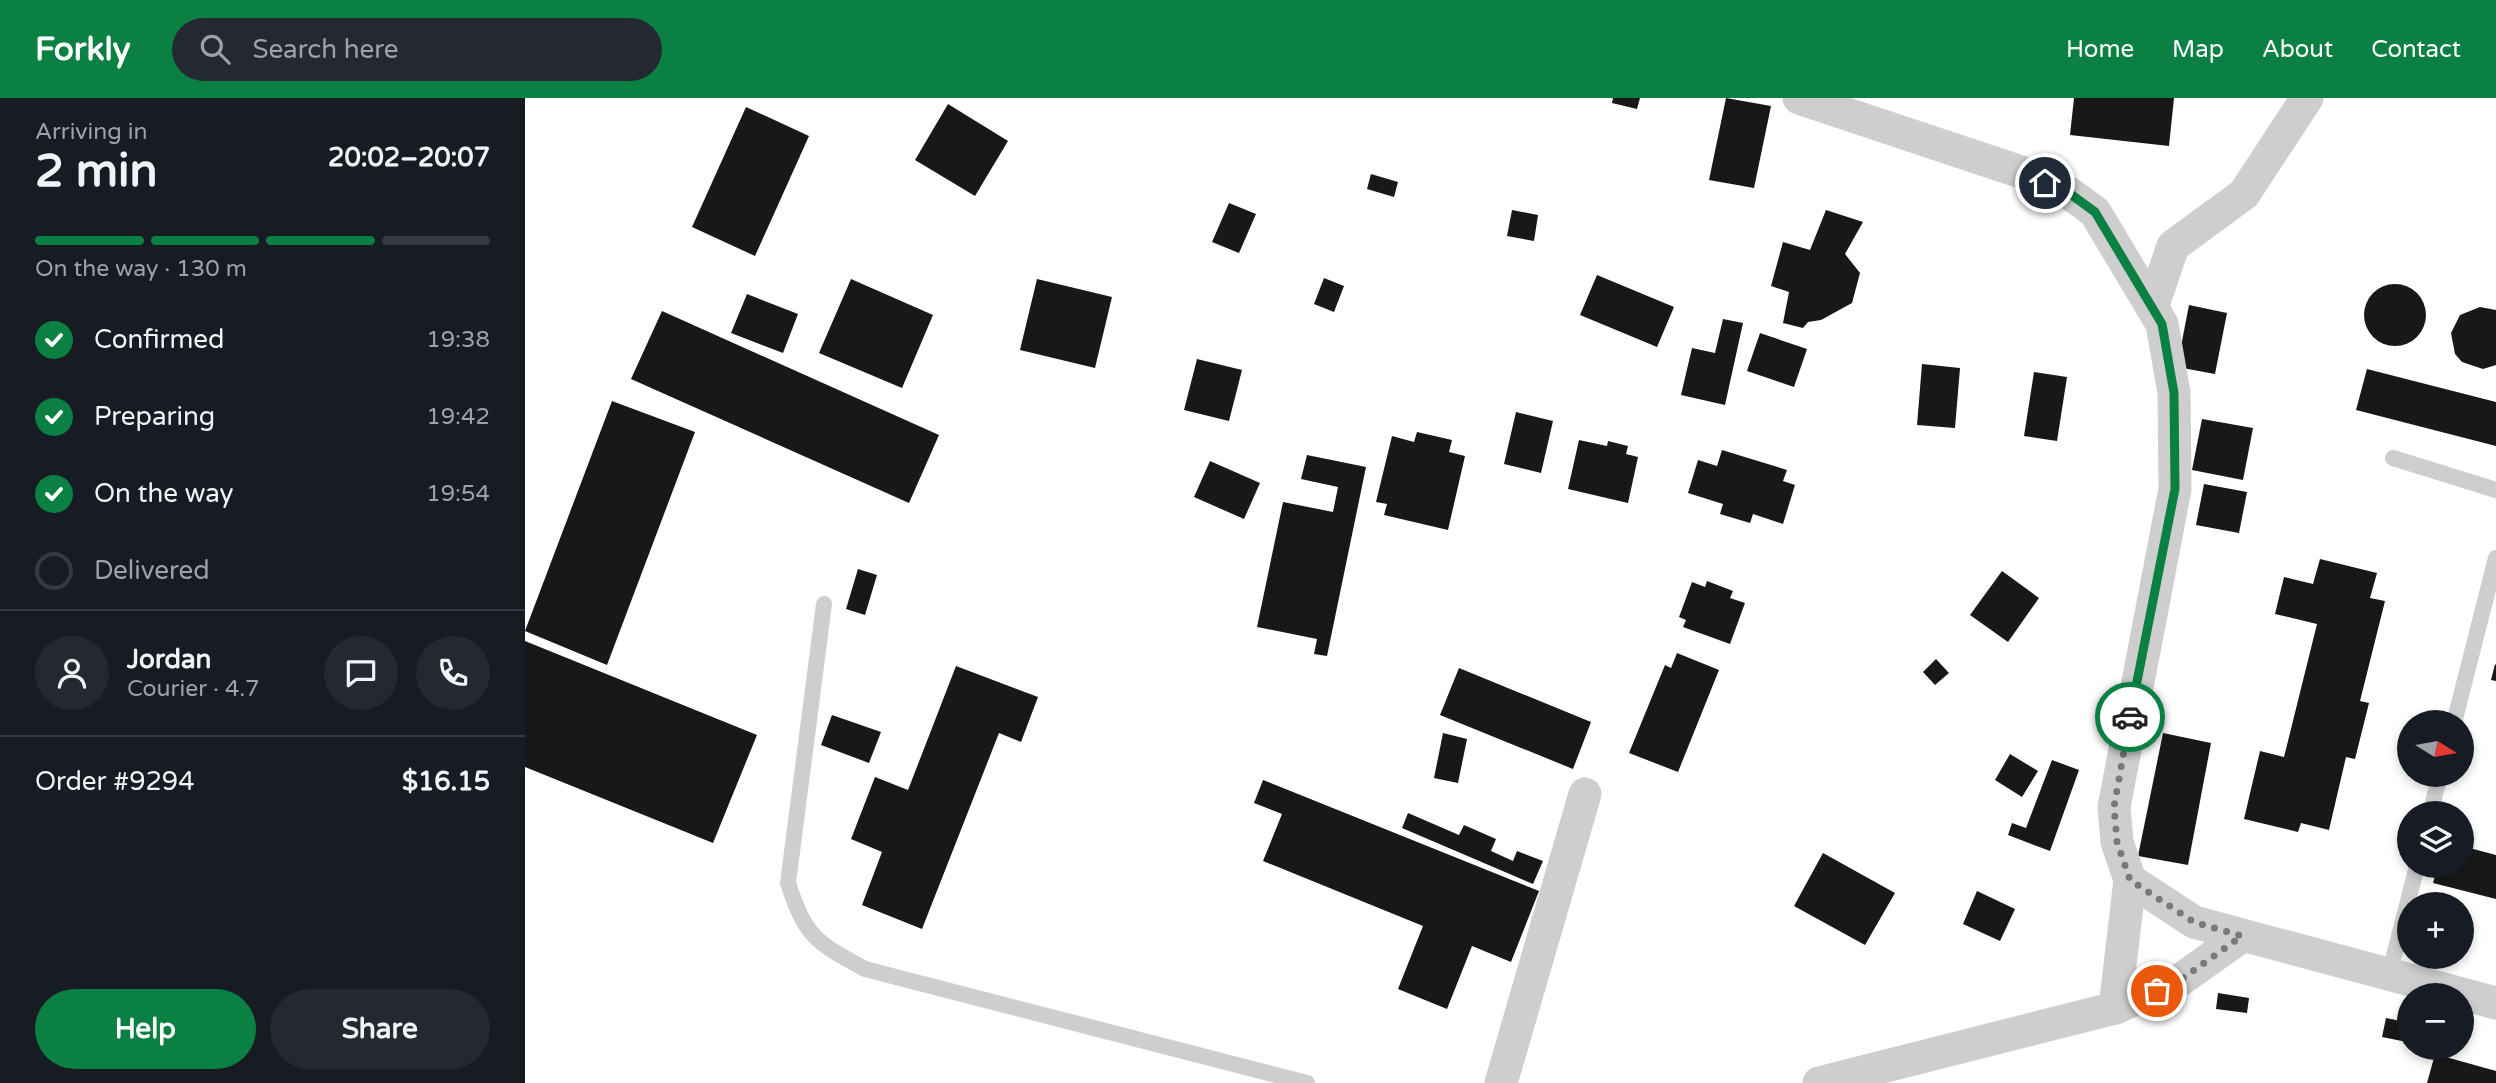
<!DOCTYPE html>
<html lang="en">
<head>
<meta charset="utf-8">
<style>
	body { margin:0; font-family:"Varela Round",sans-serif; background:#242831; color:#f1f3f6; height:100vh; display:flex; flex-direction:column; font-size:26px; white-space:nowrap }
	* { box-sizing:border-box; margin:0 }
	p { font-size:23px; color:#9ea1a6 }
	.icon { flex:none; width:38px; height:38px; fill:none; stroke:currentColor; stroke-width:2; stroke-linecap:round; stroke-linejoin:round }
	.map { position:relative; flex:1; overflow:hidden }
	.sheet { display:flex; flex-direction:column; background:#171b24; width:525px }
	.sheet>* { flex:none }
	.needle { width:46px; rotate:101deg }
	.controls { position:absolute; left:1872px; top:612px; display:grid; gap:14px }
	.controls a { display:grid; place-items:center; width:77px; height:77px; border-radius:50%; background:#171b24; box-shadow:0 4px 10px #0003; font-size:35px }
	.pin { position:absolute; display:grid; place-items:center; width:60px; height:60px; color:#fff; margin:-30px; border:4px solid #fff; border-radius:50%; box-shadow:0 2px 7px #0007 }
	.courier { position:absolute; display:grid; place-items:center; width:70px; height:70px; margin:-35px; border:5px solid #0b8043; border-radius:50%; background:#fff; color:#222; box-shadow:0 2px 9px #0007 }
	.headline em { font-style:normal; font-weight:800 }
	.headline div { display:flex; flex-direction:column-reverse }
	.headline { display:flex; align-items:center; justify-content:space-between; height:119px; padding:0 35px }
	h1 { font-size:46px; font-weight:800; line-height:52px }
	.bar { display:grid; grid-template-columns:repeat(4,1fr); gap:10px 7px; align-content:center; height:84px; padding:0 35px }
	.bar i { height:9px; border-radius:5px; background:#363941 }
	.bar .current { background:#0b8043 }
	.bar p { grid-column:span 4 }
	.line { display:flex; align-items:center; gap:18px; padding:0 35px; border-top:2px solid #363941 }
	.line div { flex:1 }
	.round { display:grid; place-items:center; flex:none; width:74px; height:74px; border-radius:37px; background:#242831 }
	ol { padding:0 35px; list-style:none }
	li { display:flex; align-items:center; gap:21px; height:77px }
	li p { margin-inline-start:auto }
	li .icon { padding:7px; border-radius:50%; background:#0b8043; color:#fff; stroke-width:4 }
	li:last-child { color:#9ea1a6 }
	li i { width:38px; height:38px; border:4px solid #363941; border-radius:50% }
	.primary-button { display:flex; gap:14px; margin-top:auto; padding:14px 35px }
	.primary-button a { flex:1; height:80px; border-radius:42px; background:#0b8043; color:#fff; font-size:28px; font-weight:800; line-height:80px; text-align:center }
	.primary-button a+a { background:#242831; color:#f1f3f6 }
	header { display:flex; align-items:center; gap:42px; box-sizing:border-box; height:98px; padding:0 35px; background:#0b8043; color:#fff }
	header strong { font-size:33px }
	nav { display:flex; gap:38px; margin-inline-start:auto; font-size:24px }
	.search { width:490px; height:63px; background:#242831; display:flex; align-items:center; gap:18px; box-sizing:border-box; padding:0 24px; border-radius:38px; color:#9ea1a6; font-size:26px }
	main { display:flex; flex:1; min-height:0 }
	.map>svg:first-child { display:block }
</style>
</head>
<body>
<header>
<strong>Forkly</strong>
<div class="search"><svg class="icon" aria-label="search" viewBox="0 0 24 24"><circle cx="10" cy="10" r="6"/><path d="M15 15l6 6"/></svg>Search here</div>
<nav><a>Home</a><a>Map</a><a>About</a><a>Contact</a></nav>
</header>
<main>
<section class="sheet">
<div class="headline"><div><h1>2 min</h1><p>Arriving in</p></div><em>20:02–20:07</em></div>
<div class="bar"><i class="current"></i><i class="current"></i><i class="current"></i><i></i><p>On the way · 130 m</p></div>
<ol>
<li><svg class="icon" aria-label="check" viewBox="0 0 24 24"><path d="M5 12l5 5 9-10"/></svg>Confirmed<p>19:38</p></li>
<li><svg class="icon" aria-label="check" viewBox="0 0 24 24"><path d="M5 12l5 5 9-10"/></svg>Preparing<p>19:42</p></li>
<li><svg class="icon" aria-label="check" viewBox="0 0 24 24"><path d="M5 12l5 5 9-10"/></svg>On the way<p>19:54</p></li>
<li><i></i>Delivered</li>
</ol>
<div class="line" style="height:126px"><a class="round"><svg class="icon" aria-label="person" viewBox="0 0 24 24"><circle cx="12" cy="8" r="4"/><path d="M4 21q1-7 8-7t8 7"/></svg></a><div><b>Jordan</b><p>Courier · 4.7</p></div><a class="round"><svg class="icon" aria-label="chat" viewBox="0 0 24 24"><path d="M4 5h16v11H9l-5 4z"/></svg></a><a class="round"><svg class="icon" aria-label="phone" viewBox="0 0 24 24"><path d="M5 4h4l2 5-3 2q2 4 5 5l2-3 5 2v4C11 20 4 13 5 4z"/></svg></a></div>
<div class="line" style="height:91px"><div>Order #9294</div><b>$16.15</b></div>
<div class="primary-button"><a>Help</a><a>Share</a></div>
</section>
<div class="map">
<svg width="1971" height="985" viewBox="0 0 1971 985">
	<rect width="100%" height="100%" fill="#fff"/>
	<!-- building -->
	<g fill="#181818">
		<path d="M1088,0H1115L1112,11L1087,5Z"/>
		<path d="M1201,0L1246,8L1229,90L1184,82Z"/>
		<path d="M1549,0H1649L1644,48L1545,37Z"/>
		<path d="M423,6L483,43L450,98L390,62Z"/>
		<path d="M221,9L284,38L230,158L167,129Z"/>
		<path d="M846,76L873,84L869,99L842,91Z"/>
		<path d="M704,105L731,116L714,155L687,144Z"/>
		<path d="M987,112L1013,117L1009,143L982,138Z"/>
		<path d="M1301,112L1338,124L1320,156L1335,175L1327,205L1296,222L1283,224L1278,230L1258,225L1264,194L1246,188L1258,144L1285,152Z"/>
		<path d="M1072,177L1149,209L1132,249L1055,217Z"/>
		<path d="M799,180L819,188L809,214L789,206Z"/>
		<path d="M326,181L408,217L377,290L294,255Z"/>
		<path d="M512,181L587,199L570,270L495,252Z"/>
		<circle cx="1870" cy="217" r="31"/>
		<path d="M222,196L273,216L258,255L206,235Z"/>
		<path d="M1664,207L1702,215L1690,276L1652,269Z"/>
		<path d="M1955,209L1971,212V267L1958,271L1937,264L1930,256L1926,235L1935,217Z"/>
		<path d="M137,213L414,337L384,405L106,281Z"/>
		<path d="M1198,221L1218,225L1200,307L1156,297L1167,250L1190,255Z"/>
		<path d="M1235,235L1282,251L1269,289L1222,273Z"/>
		<path d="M672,261L717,272L704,323L659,312Z"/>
		<path d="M1397,266L1435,270L1430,330L1392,327Z"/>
		<path d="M1842,271L1971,304V348L1831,312Z"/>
		<path d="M1509,274L1542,279L1532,343L1499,338Z"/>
		<path d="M87,303L170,334L82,567L0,533Z"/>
		<path d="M991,314L1028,323L1016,375L979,366Z"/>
		<path d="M1677,321L1728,330L1718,382L1667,372Z"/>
		<path d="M892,334L927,342L924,354L940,358L923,432L859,417L862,406L851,404L867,338L889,344Z"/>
		<path d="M1054,342L1082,348L1083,343L1103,348L1101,356L1113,359L1103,405L1043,391Z"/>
		<path d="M1197,352L1262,372L1258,383L1270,387L1258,426L1228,416L1225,425L1195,416L1198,406L1163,395L1173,362L1192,368Z"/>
		<path d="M782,357L841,369L802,558L789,556L792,541L732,529L758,404L808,414L813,389L776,381Z"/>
		<path d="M685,363L735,385L719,421L669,399Z"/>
		<path d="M1679,386L1722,394L1714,435L1671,427Z"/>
		<path d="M1795,461L1852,475L1845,500L1860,503L1835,603L1844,605L1830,661L1821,659L1804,732L1776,725L1773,734L1719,721L1735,653L1759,659L1792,526L1750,516L1759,479L1788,486Z"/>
		<path d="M333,471L352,477L340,517L321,511Z"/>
		<path d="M1477,473L1514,500L1483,544L1445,517Z"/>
		<path d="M1182,483L1208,493L1205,500L1220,505L1205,546L1158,529L1161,522L1154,519L1167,484L1180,489Z"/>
		<path d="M0,543L232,637L188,745L0,669Z"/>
		<path d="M1152,555L1194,572L1153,674L1104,655L1140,567L1146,570Z"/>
		<path d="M1411,561L1424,575L1410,587L1398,574Z"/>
		<path d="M1970,566L1971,567V583L1966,582Z"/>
		<path d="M431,568L513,599L496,644L474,635L397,831L337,807L357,754L326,741L350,679L383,692Z"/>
		<path d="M934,570L1066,624L1048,671L915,617Z"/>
		<path d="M307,617L356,634L344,665L296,647Z"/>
		<path d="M918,635L942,641L933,685L909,680Z"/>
		<path d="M1638,635L1686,645L1663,767L1613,758Z"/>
		<path d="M1485,656L1513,673L1497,699L1470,682Z"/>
		<path d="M1527,662L1554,672L1525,753L1483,737L1487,725L1501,730Z"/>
		<path d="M738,682L1014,793L986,864L947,848L922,911L873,891L898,828L738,763L757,716L729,705Z"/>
		<path d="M883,715L934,737L939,727L971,741L966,753L988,763L992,753L1018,763L1008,786L877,730Z"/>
		<path d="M1937,748L1971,757V801L1908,785L1913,768H1937Z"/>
		<path d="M1298,755L1370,795L1340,847L1269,808Z"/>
		<path d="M1452,793L1490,811L1475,843L1438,826Z"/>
		<path d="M1693,895L1724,900L1722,915L1691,911Z"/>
		<path d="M1861,920L1881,924L1877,943L1857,939Z"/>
		<path d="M1910,956L1971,973V985H1902Z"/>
	</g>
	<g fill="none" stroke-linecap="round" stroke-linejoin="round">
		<!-- lane -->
		<g stroke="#cecece" stroke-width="16">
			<path d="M1868,360L1971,392"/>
			<path d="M299,506L263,785C281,840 291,844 340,871L782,985"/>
			<path d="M1929,625L1971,460"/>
			<path d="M1905,716L1915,677"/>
			<path d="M1864,877L1892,768"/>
		</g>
		<!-- street -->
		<g stroke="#cecece" stroke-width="33">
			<path d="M1274,0L1496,74L1544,95L1570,114L1637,226L1649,295L1650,391L1589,709L1592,744L1605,782L1590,910"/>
			<path d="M1627,210L1648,148L1719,96L1782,0"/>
			<path d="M1605,782L1669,824L1971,905"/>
			<path d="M976,985L1060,696"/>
			<path d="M1294,985L1590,910L1655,882L1717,838"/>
		</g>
	</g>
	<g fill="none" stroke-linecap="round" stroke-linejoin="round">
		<!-- done -->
		<path stroke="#797979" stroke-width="7" stroke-dasharray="0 12.6" d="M1605,619L1589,709L1592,744L1605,782L1669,824L1717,838L1655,882L1632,893"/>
		<!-- route -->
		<path stroke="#0b8043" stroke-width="9" d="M1520,85L1544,95L1570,114L1637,226L1649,295L1650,391L1605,619"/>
	</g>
</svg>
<div class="controls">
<a><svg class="needle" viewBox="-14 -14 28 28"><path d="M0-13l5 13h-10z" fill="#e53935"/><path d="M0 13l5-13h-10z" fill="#9ea1a6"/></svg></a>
<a><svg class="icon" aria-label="layers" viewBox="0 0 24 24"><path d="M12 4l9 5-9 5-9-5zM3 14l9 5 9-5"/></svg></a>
<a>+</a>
<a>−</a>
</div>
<div class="pin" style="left:1632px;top:893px;background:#ea580c"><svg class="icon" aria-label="bag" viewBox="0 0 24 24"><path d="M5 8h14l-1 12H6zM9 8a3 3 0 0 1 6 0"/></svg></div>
<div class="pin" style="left:1520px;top:85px;background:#1f2937"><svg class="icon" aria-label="home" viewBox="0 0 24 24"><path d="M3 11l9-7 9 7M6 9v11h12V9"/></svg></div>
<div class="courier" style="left:1605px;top:619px"><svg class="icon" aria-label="car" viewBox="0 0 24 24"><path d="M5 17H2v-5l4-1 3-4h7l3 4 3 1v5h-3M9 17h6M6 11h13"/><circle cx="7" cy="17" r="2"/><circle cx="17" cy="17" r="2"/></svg></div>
</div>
</main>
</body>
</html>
